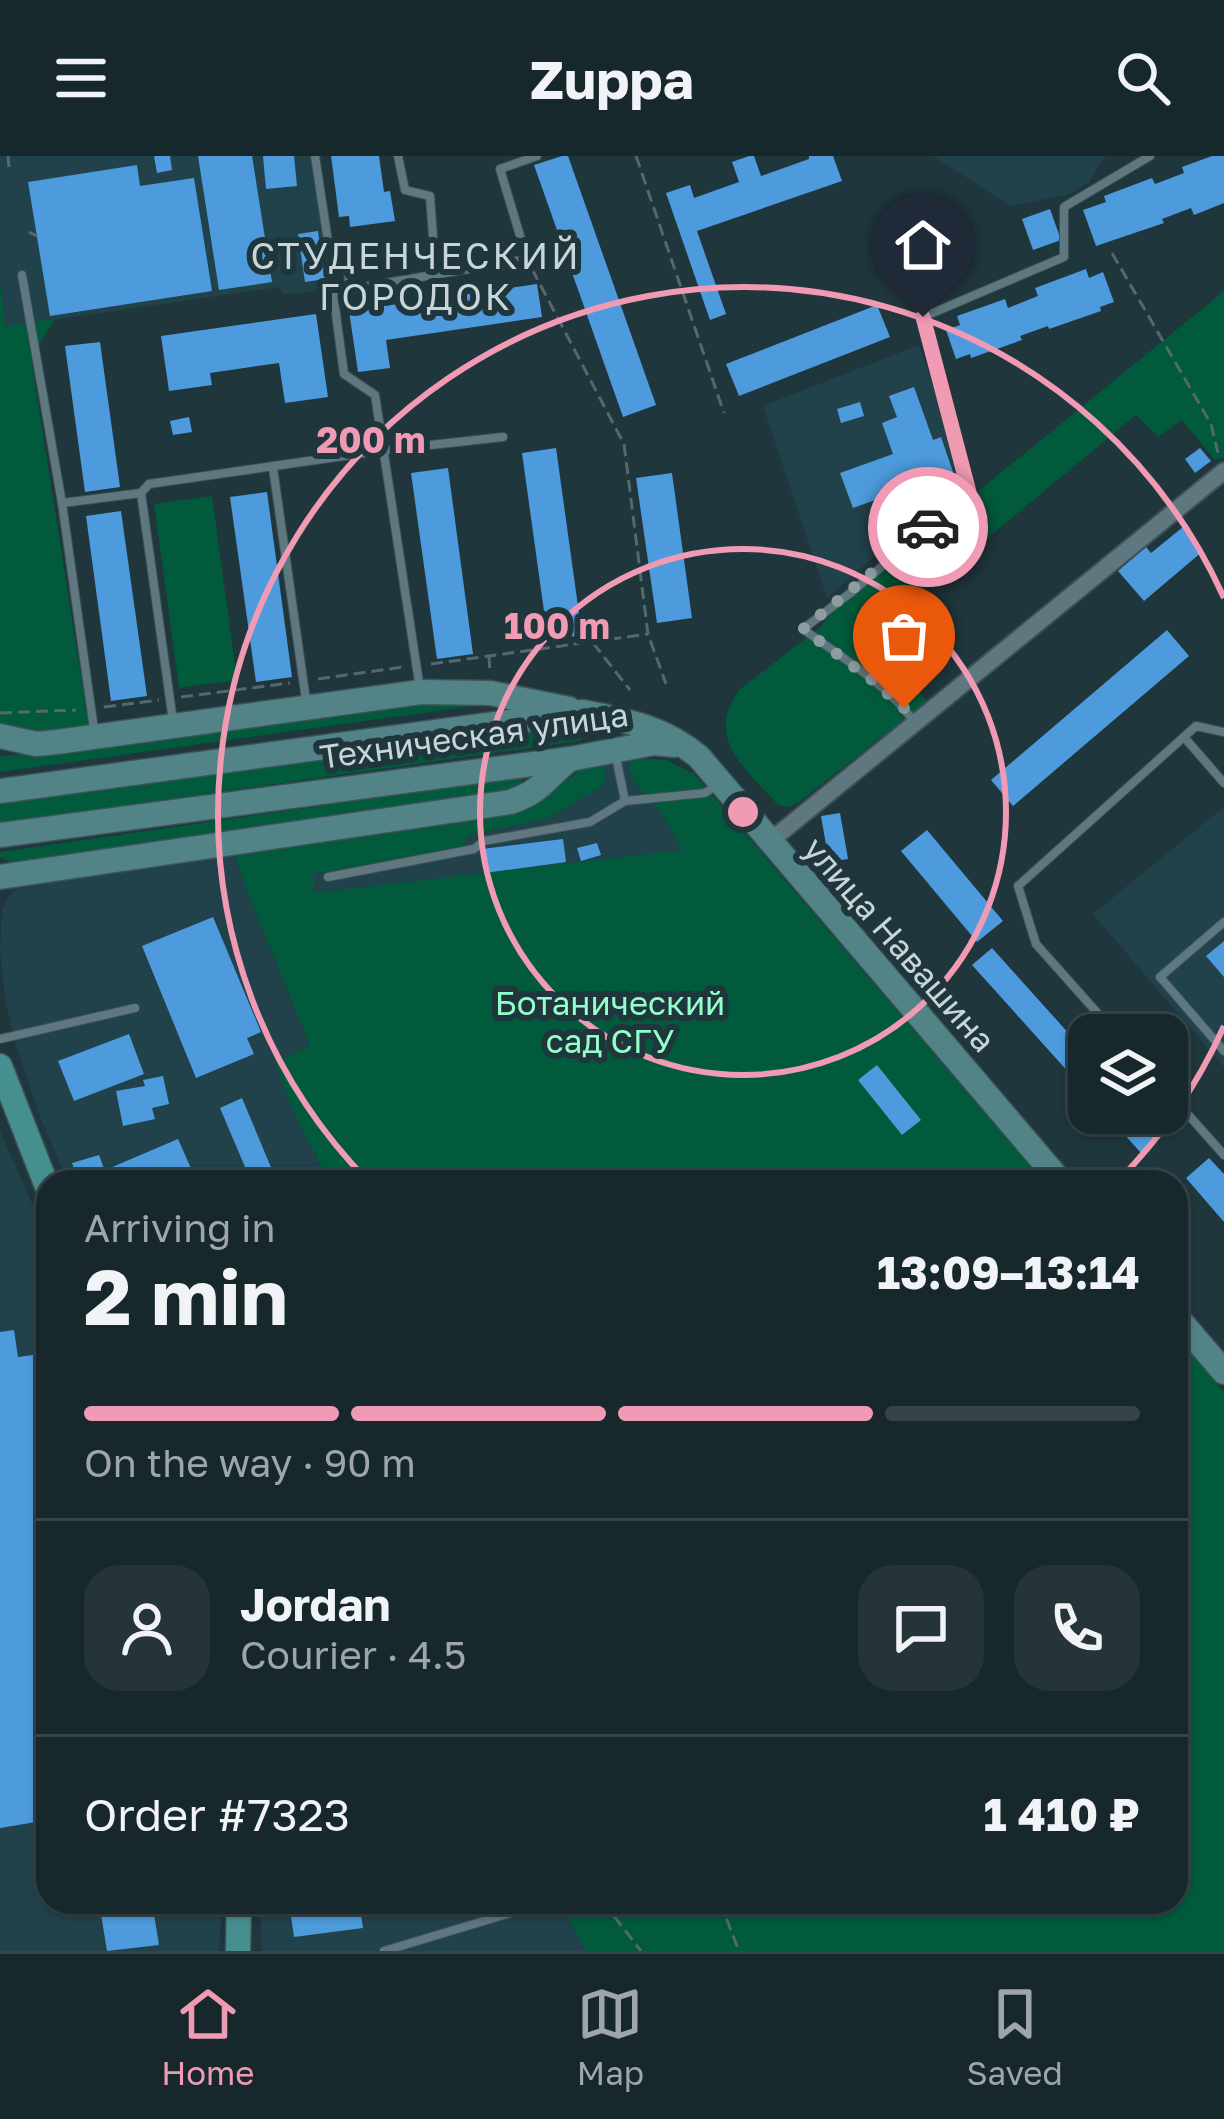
<!DOCTYPE html>
<html lang="en">
<head>
<meta charset="utf-8">
<style>
	body { margin:0; font-family:"Golos Text",sans-serif; background:#243439; color:#f1f3f6; height:100vh; display:flex; flex-direction:column; font-size:45px; white-space:nowrap }
	* { box-sizing:border-box; margin:0 }
	p { font-size:39px; color:#9ea6aa }
	.icon { flex:none; width:66px; height:66px; fill:none; stroke:currentColor; stroke-width:2; stroke-linecap:round; stroke-linejoin:round }
	.map { position:relative; flex:1; overflow:hidden }
	.panel { position:absolute; left:36px; top:1014px; width:1152px; height:744px; display:flex; flex-direction:column; background:#17282d; border-radius:36px; box-shadow:0 3px 9px #0004,0 0 0 3px #364449 }
	.panel>* { flex:none }
	.buttons { position:absolute; left:1068px; top:858px; display:grid; gap:24px }
	.buttons a { display:grid; place-items:center; width:120px; height:120px; border-radius:24px; background:#17282d; box-shadow:0 3px 9px #0004,0 0 0 3px #364449; font-size:60px }
	.pin { position:absolute; display:grid; place-items:center; width:102px; height:102px; color:#fff; margin:-123px -51px; border-radius:50% 50% 50% 0; rotate:-45deg; box-shadow:0 0 12px #0007 }
	.pin .icon { rotate:45deg }
	.courier { position:absolute; display:grid; place-items:center; width:120px; height:120px; margin:-60px; border:9px solid #f19ab4; border-radius:50%; background:#fff; color:#222; box-shadow:0 3px 15px #0007 }
	.headline em { font-style:normal; font-weight:700 }
	.headline div { display:flex; flex-direction:column-reverse }
	.headline { display:flex; align-items:center; justify-content:space-between; height:204px; padding:0 48px }
	h1 { font-size:78px; font-weight:700; line-height:90px }
	.bar { display:grid; grid-template-columns:repeat(4,1fr); gap:18px 12px; align-content:center; height:144px; padding:0 48px }
	.bar i { height:15px; border-radius:9px; background:#364449 }
	.bar .active { background:#f19ab4 }
	.bar p { grid-column:span 4 }
	.line { display:flex; align-items:center; gap:30px; padding:0 48px; border-top:3px solid #364449 }
	.line div { flex:1 }
	.round { display:grid; place-items:center; flex:none; width:126px; height:126px; border-radius:36px; background:#243439 }
	header { display:flex; justify-content:space-between; align-items:center; height:156px; padding:0 48px; background:#17282d; font-size:54px; font-weight:700 }
	.tabs { display:flex; justify-content:space-around; align-items:center; height:168px; border-top:3px solid #364449; background:#17282d; font-size:33px; color:#9ea6aa }
	.tabs a { display:grid; justify-items:center; gap:6px }
	.tabs .active { color:#f19ab4 }
	.map>svg:first-child { display:block }
</style>
</head>
<body>
<header><svg class="icon" aria-label="menu" viewBox="0 0 24 24"><path d="M4 6h16M4 12h16M4 18h16"/></svg>Zuppa<svg class="icon" aria-label="search" viewBox="0 0 24 24"><circle cx="10" cy="10" r="6"/><path d="M15 15l6 6"/></svg></header>
<div class="map">
<svg width="1224" height="1795" viewBox="0 0 1224 1795">
	<rect width="100%" height="100%" fill="#1f363c"/>
	<!-- built -->
	<g fill="#22424b">
		<path d="M0,0H318L338,132L283,139L279,131L5,171L0,123Z"/>
		<path d="M933,0H1105L1089,26L1070,38L1011,50Z"/>
		<path d="M919,189L964,321L827,442L763,250Z"/>
		<path d="M628,601L631,622L665,662L683,694L314,738L313,718L464,691L466,680L548,662L600,632L606,624L604,603Z"/>
		<path d="M1224,651V911L1093,758Z"/>
		<path d="M233,694L244,728L310,891L275,906L316,1002L329,1026H68L39,958L15,886L6,848L0,794L2,753L11,738L24,728Z"/>
		<path d="M0,975L48,1084V1746H222L219,1795H0Z"/>
		<path d="M260,1746H560L586,1795H262Z"/>
	</g>
	<!-- green -->
	<g fill="#005a3b">
		<path d="M0,123L5,170L55,163L31,202L89,571L38,581L0,569Z"/>
		<path d="M1224,135V301L1215,304L1182,264L1158,281L1136,259L868,481L927,545L799,646L788,651L778,649C746,613 703,582 740,533L821,471L835,452Z"/>
		<path d="M212,340L237,524L179,532L154,348Z"/>
		<path d="M420,542L475,543L480,549L0,616V601L5,600Z"/>
		<path d="M579,567L586,571L588,577L579,585L0,667V647Z"/>
		<path d="M628,601L666,604L694,618L1044,1026H329L294,957L275,906L310,890L244,728L233,694L516,654L539,646L588,608L604,603L606,625L600,632L548,662L467,680L464,691L314,718V737L682,694L665,662L631,622Z"/>
		<path d="M523,621L520,630L504,636L12,707L0,701V696Z"/>
		<path d="M1176,1180L1224,1236V1795H586L560,1746H1176Z"/>
	</g>
	<!-- building -->
	<g fill="#4d9bdd">
		<path d="M154,0H170L172,14L157,17Z"/>
		<path d="M198,0H252L272,126L219,134Z"/>
		<path d="M263,0H294L297,30L266,33Z"/>
		<path d="M331,0H379L384,36L390,35L395,65L350,71L349,60L339,61Z"/>
		<path d="M562,0H568L656,249L623,261L534,9Z"/>
		<path d="M749,0H754L761,20L809,3V0H833L842,25L697,75L726,158L710,164L666,37L690,29L694,42L739,26L732,6Z"/>
		<path d="M1212,0H1224V47L1194,59L1191,52L1162,63L1164,67L1096,90L1083,54L1106,46L1104,40L1152,22L1155,28L1184,17L1182,11Z"/>
		<path d="M137,9L140,30L194,22L212,135L50,160L28,26Z"/>
		<path d="M1050,53L1061,84L1033,94L1022,63Z"/>
		<path d="M318,75L325,123L305,126L298,78Z"/>
		<path d="M1086,113L1089,122L1103,116L1114,146L1100,151L1101,155L1049,173L1048,170L1020,180L1022,184L971,202L970,198L956,203L946,174L960,169L957,160L1005,143L1008,152L1038,140L1035,132Z"/>
		<path d="M537,128L542,161L386,184L390,212L358,216L349,155Z"/>
		<path d="M877,149L890,181L739,240L726,208Z"/>
		<path d="M316,158L328,241L285,247L279,207L210,217L212,229L169,235L161,180Z"/>
		<path d="M100,186L120,331L85,336L65,190Z"/>
		<path d="M914,231L933,284L941,281L953,316L853,352L840,317L893,298L882,267L897,261L889,240Z"/>
		<path d="M860,246L864,260L841,267L837,253Z"/>
		<path d="M189,261L192,276L173,279L170,265Z"/>
		<path d="M556,292L582,479L548,484L522,297Z"/>
		<path d="M1200,292L1211,305L1195,317L1185,303Z"/>
		<path d="M448,312L473,498L437,503L411,317Z"/>
		<path d="M672,317L692,462L657,467L636,322Z"/>
		<path d="M267,336L292,521L256,526L230,341Z"/>
		<path d="M121,355L147,540L111,545L86,360Z"/>
		<path d="M1183,371L1203,395L1144,445L1118,415L1146,391L1151,397Z"/>
		<path d="M1167,474L1189,500L1013,650L991,624Z"/>
		<path d="M840,657L848,703L829,706L821,660Z"/>
		<path d="M927,674L1003,765L977,786L901,695Z"/>
		<path d="M563,683L566,706L485,717L482,693Z"/>
		<path d="M597,687L601,699L581,705L577,692Z"/>
		<path d="M213,761L261,876L247,882L254,898L196,922L142,790Z"/>
		<path d="M1224,785V821L1206,800Z"/>
		<path d="M992,792L1089,900V939L972,809Z"/>
		<path d="M129,878L144,918L74,945L58,905Z"/>
		<path d="M877,909L921,964L902,979L858,924Z"/>
		<path d="M163,920L169,948L152,952L155,963L123,970L116,935L145,930L143,924Z"/>
		<path d="M242,942L270,1009L278,1026H258L253,1016L248,1018L220,952Z"/>
		<path d="M1105,957H1140L1161,981L1142,998Z"/>
		<path d="M178,983L197,1026H116L110,1012Z"/>
		<path d="M99,999L109,1026H79L72,1007Z"/>
		<path d="M1209,1002L1224,1018V1066L1186,1022Z"/>
		<path d="M14,1174L18,1201L40,1198L48,1247V1664L0,1672V1176Z"/>
		<path d="M99,1746H152L159,1789L107,1795Z"/>
		<path d="M289,1746H359L363,1772L294,1781Z"/>
		<path d="M390,1746H455L456,1752L391,1759Z"/>
	</g>
	<g fill="none" stroke-linecap="round" stroke-linejoin="round">
		<!-- lane casing -->
		<g stroke="#3d5156" stroke-width="10">
			<g id="lane">
				<path d="M315,0L329,92L348,109L349,133"/>
				<path d="M348,109L434,94L430,40L405,34L398,0"/>
				<path d="M22,119L62,347L94,573"/>
				<path d="M273,312L306,544"/>
				<path d="M62,347L141,337"/>
				<path d="M420,533L375,239L344,218L333,136L527,103L500,13L537,0"/>
				<path d="M173,565L141,337L149,328L385,294L503,281"/>
				<path d="M914,565C885,527 841,501 803,473L853,435L969,336L923,161L1064,101V51L1150,0"/>
				<path d="M1184,581L1224,627"/>
				<path d="M625,645L705,637L717,629"/>
				<path d="M328,721L474,693L484,685L590,666L625,645L616,601"/>
				<path d="M1224,766L1160,821L1224,895"/>
				<path d="M1117,879L1036,788L1018,730L1196,570L1224,576"/>
				<path d="M0,883L135,852"/>
				<path d="M1167,935L1224,999"/>
				<path d="M384,1795L537,1749"/>
			</g>
		</g>
		<!-- street casing -->
		<g stroke="#3d5156" stroke-width="20">
			<path id="street" d="M769,686L1224,315"/>
		</g>
		<!-- secondary casing -->
		<g stroke="#3d5156" stroke-width="27">
			<g id="secondary">
				<path d="M0,580L36,588L57,586L421,536L490,537L569,553"/>
				<path d="M0,635L583,556C626,564 665,572 699,601L1061,1026"/>
				<path d="M0,679L570,603L654,587L675,589"/>
				<path d="M0,721L510,646C543,635 544,623 570,603"/>
				<path d="M1176,1160L1224,1216"/>
			</g>
		</g>
		<!-- primary casing -->
		<g stroke="#3d5156" stroke-width="27">
			<g id="primary">
				<path d="M0,910L48,1033"/>
				<path d="M238,1795L239,1746"/>
			</g>
		</g>
		<!-- path -->
		<g stroke="#54686d" stroke-width="3" stroke-dasharray="12 6" stroke-linecap="butt">
			<path d="M8,0L9,11"/>
			<path d="M636,0L724,257"/>
			<path d="M29,76L37,80"/>
			<path d="M1112,97L1211,268L1218,297"/>
			<path d="M532,113L624,288L648,478L666,528"/>
			<path d="M593,487L630,534"/>
			<path d="M489,500L490,518"/>
			<path d="M431,508L648,478"/>
			<path d="M318,523L403,511"/>
			<path d="M181,541L290,527"/>
			<path d="M104,551L159,544"/>
			<path d="M0,557L76,554"/>
			<path d="M603,1746L641,1795"/>
			<path d="M720,1746L739,1795"/>
		</g>
		<!-- lane -->
		<use href="#lane" stroke="#5f777e" stroke-width="8"/>
		<!-- street -->
		<use href="#street" stroke="#5f777e" stroke-width="16"/>
		<!-- secondary -->
		<use href="#secondary" stroke="#528386" stroke-width="24"/>
		<!-- primary -->
		<use href="#primary" stroke="#458f8e" stroke-width="24"/>
	</g>
	<g fill="none" stroke-linecap="round" stroke-linejoin="round">
		<!-- done -->
		<path stroke="#8d9da2" stroke-width="12" stroke-dasharray="0 21.6" d="M904,552L871,523L803,473L928,371"/>
		<!-- route -->
		<path stroke="#f19ab4" stroke-width="15" d="M923,161L969,336L928,371"/>
	</g>
	<!-- distance rings -->
	<g fill="none" stroke="#f19ab4" stroke-width="6">
		<circle cx="743" cy="656" r="263"/>
		<path d="M1224 870A526 526 0 0 1 1118 1025M368 1025A526 526 0 1 1 1224 442"/>
	</g>
	<g text-anchor="middle" dominant-baseline="central" stroke-width="12" stroke-linejoin="round" paint-order="stroke">
		<!-- street labels -->
		<g font-size="33" fill="#c8d5d9" stroke="#1f363c">
			<text transform="translate(474 579) rotate(-8)">Техническая улица</text>
			<text transform="translate(900 788) rotate(49)">улица Навашина</text>
		</g>
		<!-- park labels -->
		<g font-size="33" fill="#93feca" stroke="#1f363c">
			<text x="610" y="846">Ботанический<tspan x="610" dy="38">сад СГУ</tspan></text>
		</g>
		<!-- neighbourhood labels -->
		<g font-size="36" letter-spacing="3" fill="#c8d5d9" stroke="#1f363c">
			<text x="416" y="99">СТУДЕНЧЕСКИЙ<tspan x="416" dy="41">ГОРОДОК</tspan></text>
		</g>
	</g>
	<circle cx="743" cy="656" r="18" fill="#f19ab4" stroke="#1f363c" stroke-width="6"/>
	<g font-size="36" text-anchor="middle" font-weight="bold" fill="#f19ab4" stroke="#1f363c" stroke-width="12" stroke-linejoin="round" paint-order="stroke">
		<text x="371" y="297">200 m</text>
		<text x="557" y="483">100 m</text>
	</g>
</svg>
<div class="buttons">
<a><svg class="icon" aria-label="layers" viewBox="0 0 24 24"><path d="M12 4l9 5-9 5-9-5zM3 14l9 5 9-5"/></svg></a>
</div>
<div class="pin" style="left:904px;top:552px;background:#ea580c"><svg class="icon" aria-label="bag" viewBox="0 0 24 24"><path d="M5 8h14l-1 12H6zM9 8a3 3 0 0 1 6 0"/></svg></div>
<div class="pin" style="left:923px;top:161px;background:#1f2937"><svg class="icon" aria-label="home" viewBox="0 0 24 24"><path d="M3 11l9-7 9 7M6 9v11h12V9"/></svg></div>
<div class="courier" style="left:928px;top:371px"><svg class="icon" aria-label="car" viewBox="0 0 24 24"><path d="M5 17H2v-5l4-1 3-4h7l3 4 3 1v5h-3M9 17h6M6 11h13"/><circle cx="7" cy="17" r="2"/><circle cx="17" cy="17" r="2"/></svg></div>
<section class="panel">
<div class="headline"><div><h1>2 min</h1><p>Arriving in</p></div><em>13:09–13:14</em></div>
<div class="bar"><i class="active"></i><i class="active"></i><i class="active"></i><i></i><p>On the way · 90 m</p></div>
<div class="line" style="height:216px"><a class="round"><svg class="icon" aria-label="person" viewBox="0 0 24 24"><circle cx="12" cy="8" r="4"/><path d="M4 21q1-7 8-7t8 7"/></svg></a><div><b>Jordan</b><p>Courier · 4.5</p></div><a class="round"><svg class="icon" aria-label="chat" viewBox="0 0 24 24"><path d="M4 5h16v11H9l-5 4z"/></svg></a><a class="round"><svg class="icon" aria-label="phone" viewBox="0 0 24 24"><path d="M5 4h4l2 5-3 2q2 4 5 5l2-3 5 2v4C11 20 4 13 5 4z"/></svg></a></div>
<div class="line" style="height:156px"><div>Order #7323</div><b>1 410 ₽</b></div>
</section>
</div>
<nav class="tabs">
<a class="active"><svg class="icon" aria-label="home" viewBox="0 0 24 24"><path d="M3 11l9-7 9 7M6 9v11h12V9"/></svg>Home</a>
<a><svg class="icon" aria-label="map" viewBox="0 0 24 24"><path d="M3 6l6-2 6 2 6-2v14l-6 2-6-2-6 2zM9 4v14M15 6v14"/></svg>Map</a>
<a><svg class="icon" aria-label="saved" viewBox="0 0 24 24"><path d="M7 4h10v16l-5-4-5 4z"/></svg>Saved</a>
</nav>
</body>
</html>
